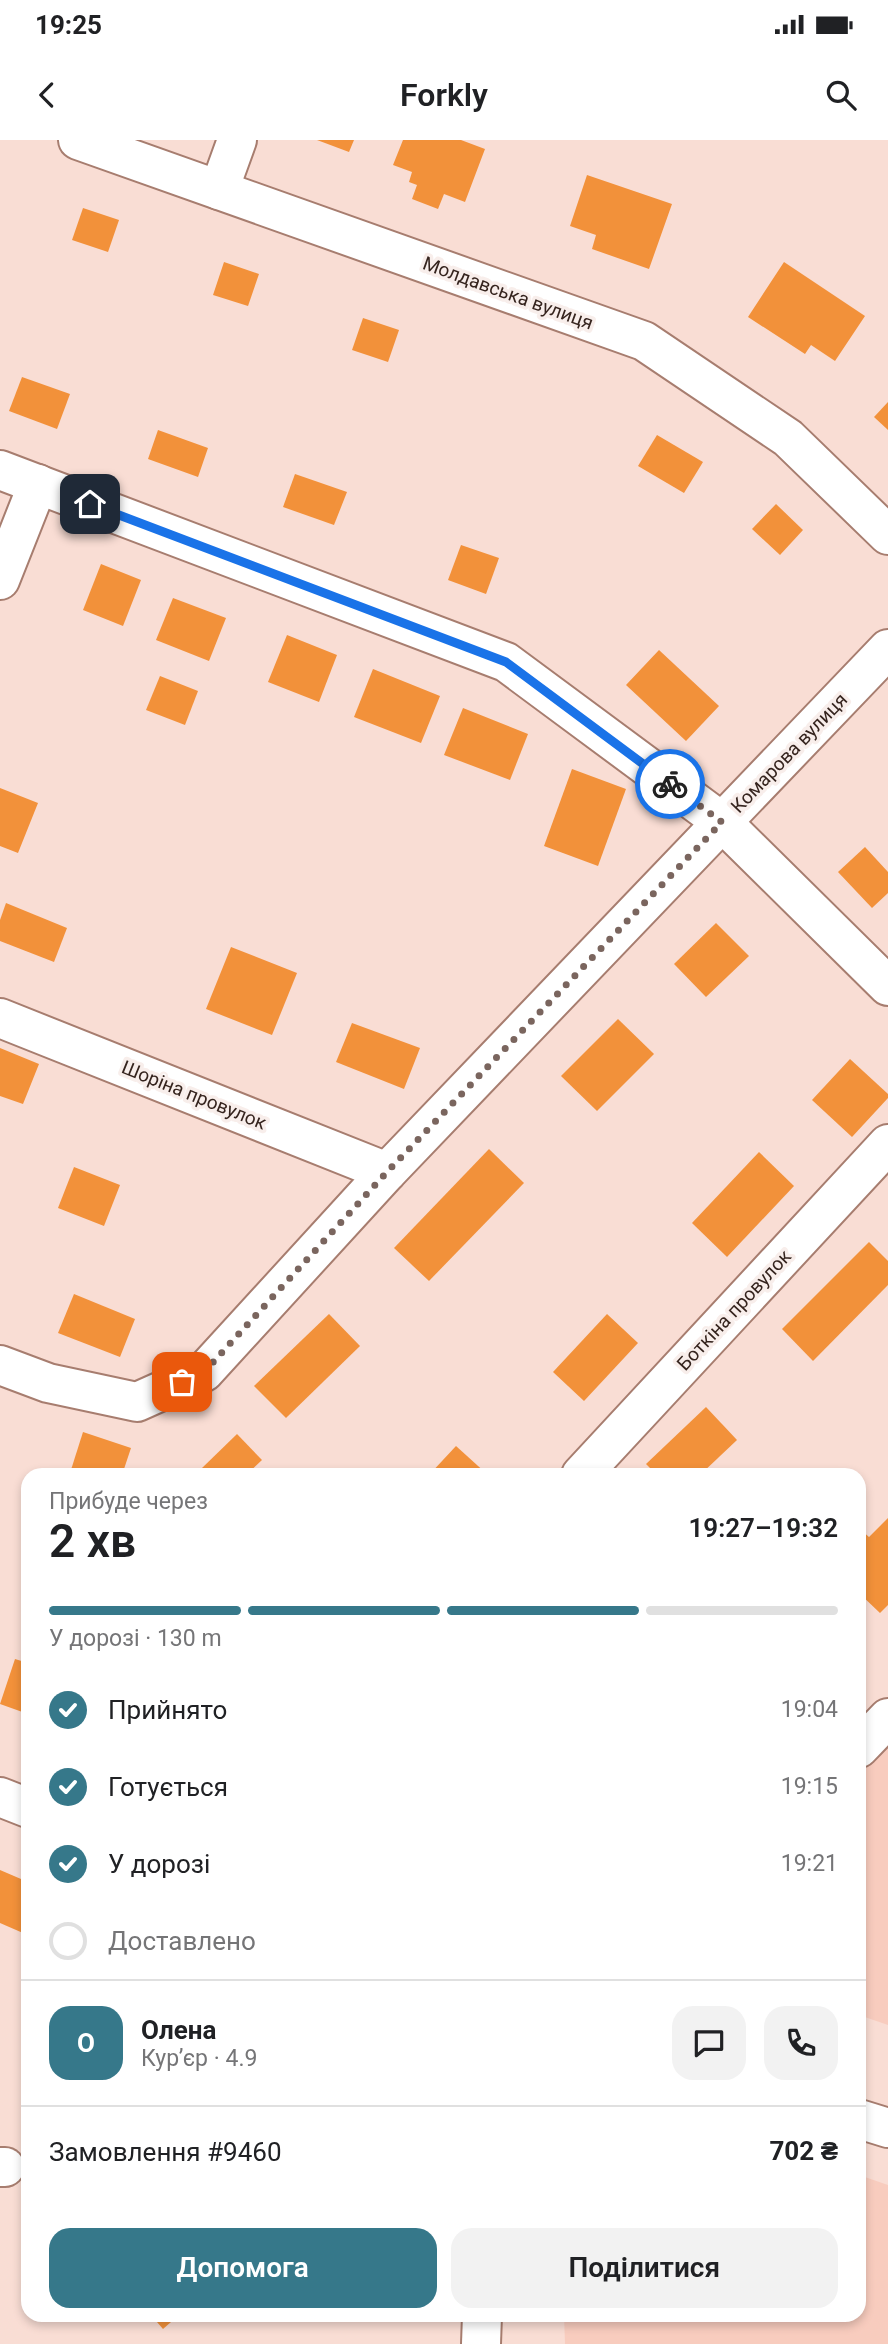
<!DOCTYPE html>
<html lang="uk">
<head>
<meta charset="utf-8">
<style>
	body { margin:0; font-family:Roboto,sans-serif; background:#f2f2f2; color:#202124; height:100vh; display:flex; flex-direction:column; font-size:26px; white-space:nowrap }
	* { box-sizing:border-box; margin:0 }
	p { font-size:23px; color:#757577 }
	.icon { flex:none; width:38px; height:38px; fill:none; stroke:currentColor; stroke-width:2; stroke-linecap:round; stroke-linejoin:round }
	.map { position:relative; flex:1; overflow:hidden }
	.side { position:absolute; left:21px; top:1328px; width:845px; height:854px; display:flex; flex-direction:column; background:#fff; border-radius:21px; box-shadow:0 4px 10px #0003 }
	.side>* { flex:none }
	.pin { position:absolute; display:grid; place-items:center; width:60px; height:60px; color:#fff; margin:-30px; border-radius:14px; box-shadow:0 4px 10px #0006 }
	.courier { position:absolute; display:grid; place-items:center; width:70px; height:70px; margin:-35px; border:5px solid #1a73e8; border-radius:50%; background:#fff; color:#222; box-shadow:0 2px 9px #0007 }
	.headline em { font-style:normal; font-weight:600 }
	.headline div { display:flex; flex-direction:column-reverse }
	.headline { display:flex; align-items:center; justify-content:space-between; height:119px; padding:0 28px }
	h1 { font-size:46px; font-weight:600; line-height:52px }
	.bar { display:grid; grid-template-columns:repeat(4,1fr); gap:10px 7px; align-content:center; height:84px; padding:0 28px }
	.bar i { height:9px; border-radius:5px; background:#e0e0e0 }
	.bar .active { background:#36788a }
	.bar p { grid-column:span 4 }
	.line { display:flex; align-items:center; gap:18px; padding:0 28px; border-top:2px solid #e0e0e0 }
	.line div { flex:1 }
	.round { display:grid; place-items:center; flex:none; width:74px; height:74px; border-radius:21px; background:#f2f2f2 }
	ol { padding:0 28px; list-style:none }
	li { display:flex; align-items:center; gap:21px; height:77px }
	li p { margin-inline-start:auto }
	li .icon { padding:7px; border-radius:50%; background:#36788a; color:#fff; stroke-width:4 }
	li:last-child { color:#757577 }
	li i { width:38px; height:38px; border:4px solid #e0e0e0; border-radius:50% }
	.button { display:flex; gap:14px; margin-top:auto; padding:14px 28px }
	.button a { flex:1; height:80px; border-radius:21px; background:#36788a; color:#fff; font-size:28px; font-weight:600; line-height:80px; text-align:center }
	.button a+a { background:#f2f2f2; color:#202124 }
	.status { display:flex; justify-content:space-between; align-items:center; height:49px; padding:0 35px; background:#fff; direction:ltr }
	.status svg { height:19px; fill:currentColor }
	header { display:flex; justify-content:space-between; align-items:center; height:91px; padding:0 28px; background:#fff; font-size:32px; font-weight:600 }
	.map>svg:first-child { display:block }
</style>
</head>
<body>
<div class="status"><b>19:25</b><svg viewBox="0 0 49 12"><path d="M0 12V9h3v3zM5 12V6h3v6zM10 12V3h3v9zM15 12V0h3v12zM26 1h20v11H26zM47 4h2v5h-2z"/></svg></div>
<header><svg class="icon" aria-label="back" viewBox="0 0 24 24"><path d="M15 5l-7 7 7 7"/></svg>Forkly<svg class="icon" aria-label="search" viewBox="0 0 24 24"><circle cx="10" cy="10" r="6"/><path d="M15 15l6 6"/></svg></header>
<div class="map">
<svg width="888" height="2204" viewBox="0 0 888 2204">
	<rect width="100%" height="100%" fill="#f9ddd4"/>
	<!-- built -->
	<g fill="#f8ccbe">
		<path d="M888,1599V1885L859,1875V1630Z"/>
		<path d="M859,2035L888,2045V2204H565L564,2175H859Z"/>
	</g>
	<!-- building -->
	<g fill="#f2913a">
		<path d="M317,0H354L349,12Z"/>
		<path d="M403,0H461L485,9L465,62L444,54L438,69L412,59L417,45L409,42L412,32L393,25Z"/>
		<path d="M587,35L672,64L649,129L592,109L596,95L570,86Z"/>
		<path d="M83,68L119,80L108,112L72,100Z"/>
		<path d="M224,122L259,134L248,166L213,155Z"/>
		<path d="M784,122L865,176L835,221L811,205L805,214L748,177Z"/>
		<path d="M363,178L399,190L388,222L352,210Z"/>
		<path d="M22,237L70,254L57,289L9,271Z"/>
		<path d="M888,262V290L874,277Z"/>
		<path d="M158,290L208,308L198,337L148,319Z"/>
		<path d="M657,295L703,322L684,353L638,326Z"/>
		<path d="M295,334L347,352L334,385L283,367Z"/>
		<path d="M776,364L803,390L780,415L752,389Z"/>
		<path d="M461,405L499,418L486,454L448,440Z"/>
		<path d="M101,424L141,440L123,486L83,470Z"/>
		<path d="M173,458L226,478L209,521L156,500Z"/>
		<path d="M287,495L337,515L319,562L268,542Z"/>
		<path d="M659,510L719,566L686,601L626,545Z"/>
		<path d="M373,529L440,556L421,603L354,577Z"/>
		<path d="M160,536L198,551L185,585L146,570Z"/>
		<path d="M463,568L528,594L510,640L444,615Z"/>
		<path d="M572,629L626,649L598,726L544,706Z"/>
		<path d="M0,648L38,663L18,713L0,706Z"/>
		<path d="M865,707L888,732V753L872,768L838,732Z"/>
		<path d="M6,763L67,788L54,822L0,801V780Z"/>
		<path d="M716,783L749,816L706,857L674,824Z"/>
		<path d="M231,807L297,833L272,895L206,869Z"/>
		<path d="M618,879L654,914L597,971L561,936Z"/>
		<path d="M352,883L420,908L404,949L336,922Z"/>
		<path d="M0,908L39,924L23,964L0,956Z"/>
		<path d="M850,919L888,954V958L852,997L812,960Z"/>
		<path d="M489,1009L524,1043L429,1141L394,1108Z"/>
		<path d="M759,1012L794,1046L727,1117L692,1083Z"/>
		<path d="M74,1027L120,1045L104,1086L58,1068Z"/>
		<path d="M869,1102L888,1121V1145L813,1221L782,1189Z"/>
		<path d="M74,1154L135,1179L120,1217L58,1193Z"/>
		<path d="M329,1174L360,1206L286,1278L254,1246Z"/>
		<path d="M607,1174L638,1203L584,1261L553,1232Z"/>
		<path d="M706,1267L737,1300L700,1335H657L646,1324Z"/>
		<path d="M83,1292L131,1308L122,1335H77L70,1333Z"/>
		<path d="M237,1294L262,1320L246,1335H207L201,1329Z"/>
		<path d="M456,1306L488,1335H429Z"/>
		<path d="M888,1378V1465L880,1473L859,1453V1391L861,1390L869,1397Z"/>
		<path d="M15,1519L28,1523V1574L0,1564Z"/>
		<path d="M0,1730L28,1742V1780L23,1793L0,1783Z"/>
		<path d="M151,2175H179L163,2189Z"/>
	</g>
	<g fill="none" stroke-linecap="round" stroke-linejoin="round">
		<!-- minor casing -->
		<g stroke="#a77d6f" stroke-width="42">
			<g id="minor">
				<path d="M78,0L644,201L788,298L888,395"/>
				<path d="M219,50L237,0"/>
				<path d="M0,330L506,522L722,682L888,846"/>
				<path d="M0,440L38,344"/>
				<path d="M0,878L387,1032"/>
				<path d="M0,1225L48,1243L137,1262L204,1232L387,1032L888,509"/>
				<path d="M581,1335L888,1004"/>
				<path d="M859,1608L888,1578"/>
				<path d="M0,1657L28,1668"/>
				<path d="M859,1979L888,1988"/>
				<path d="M0,2027H5"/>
				<path d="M481,2204L482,2175"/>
			</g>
		</g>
		<!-- minor -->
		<use href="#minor" stroke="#fff" stroke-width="38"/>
	</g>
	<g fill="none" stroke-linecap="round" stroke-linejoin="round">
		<!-- done -->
		<path stroke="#7a655e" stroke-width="7" stroke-dasharray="0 12.6" d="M182,1242L204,1232L387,1032L722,682L670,644"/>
		<!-- route -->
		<path stroke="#1a73e8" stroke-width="9" d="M90,364L506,522L670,644"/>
	</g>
	<g text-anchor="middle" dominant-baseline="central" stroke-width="7" stroke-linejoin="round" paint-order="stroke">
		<!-- street labels -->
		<g font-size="19" fill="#35241e" stroke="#f8eeeb">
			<text transform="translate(508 153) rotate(20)">Молдавська вулиця</text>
			<text transform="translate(789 613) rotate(-46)">Комарова вулиця</text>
			<text transform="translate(194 955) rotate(22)">Шоріна провулок</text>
			<text transform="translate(734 1170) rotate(-47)">Боткіна провулок</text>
		</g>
	</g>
</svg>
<div class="pin" style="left:182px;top:1242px;background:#ea580c"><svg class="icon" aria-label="bag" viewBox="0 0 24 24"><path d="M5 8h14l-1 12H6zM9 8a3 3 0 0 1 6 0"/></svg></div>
<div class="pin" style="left:90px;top:364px;background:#1f2937"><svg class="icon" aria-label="home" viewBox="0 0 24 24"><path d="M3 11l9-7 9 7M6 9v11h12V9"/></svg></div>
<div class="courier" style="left:670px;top:644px"><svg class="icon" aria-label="bike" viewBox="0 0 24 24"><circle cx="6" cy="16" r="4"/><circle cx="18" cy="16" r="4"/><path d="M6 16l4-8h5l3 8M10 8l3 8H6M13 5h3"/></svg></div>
<section class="side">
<div class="headline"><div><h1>2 хв</h1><p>Прибуде через</p></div><em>19:27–19:32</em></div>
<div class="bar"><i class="active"></i><i class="active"></i><i class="active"></i><i></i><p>У дорозі · 130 m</p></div>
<ol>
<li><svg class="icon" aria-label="check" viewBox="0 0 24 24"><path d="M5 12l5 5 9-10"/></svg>Прийнято<p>19:04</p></li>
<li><svg class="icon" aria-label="check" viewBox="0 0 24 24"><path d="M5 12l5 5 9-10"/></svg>Готується<p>19:15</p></li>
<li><svg class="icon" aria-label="check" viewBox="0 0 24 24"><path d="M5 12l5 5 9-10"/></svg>У дорозі<p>19:21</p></li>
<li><i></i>Доставлено</li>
</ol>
<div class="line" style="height:126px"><b class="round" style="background:#36788a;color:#fff">О</b><div><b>Олена</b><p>Кур’єр · 4.9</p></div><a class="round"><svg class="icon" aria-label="chat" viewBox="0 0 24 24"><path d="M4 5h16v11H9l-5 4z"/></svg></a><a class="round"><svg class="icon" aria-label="phone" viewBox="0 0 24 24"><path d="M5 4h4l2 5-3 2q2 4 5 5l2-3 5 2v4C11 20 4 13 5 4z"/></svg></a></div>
<div class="line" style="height:91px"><div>Замовлення #9460</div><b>702 ₴</b></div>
<div class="button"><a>Допомога</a><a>Поділитися</a></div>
</section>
</div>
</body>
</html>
